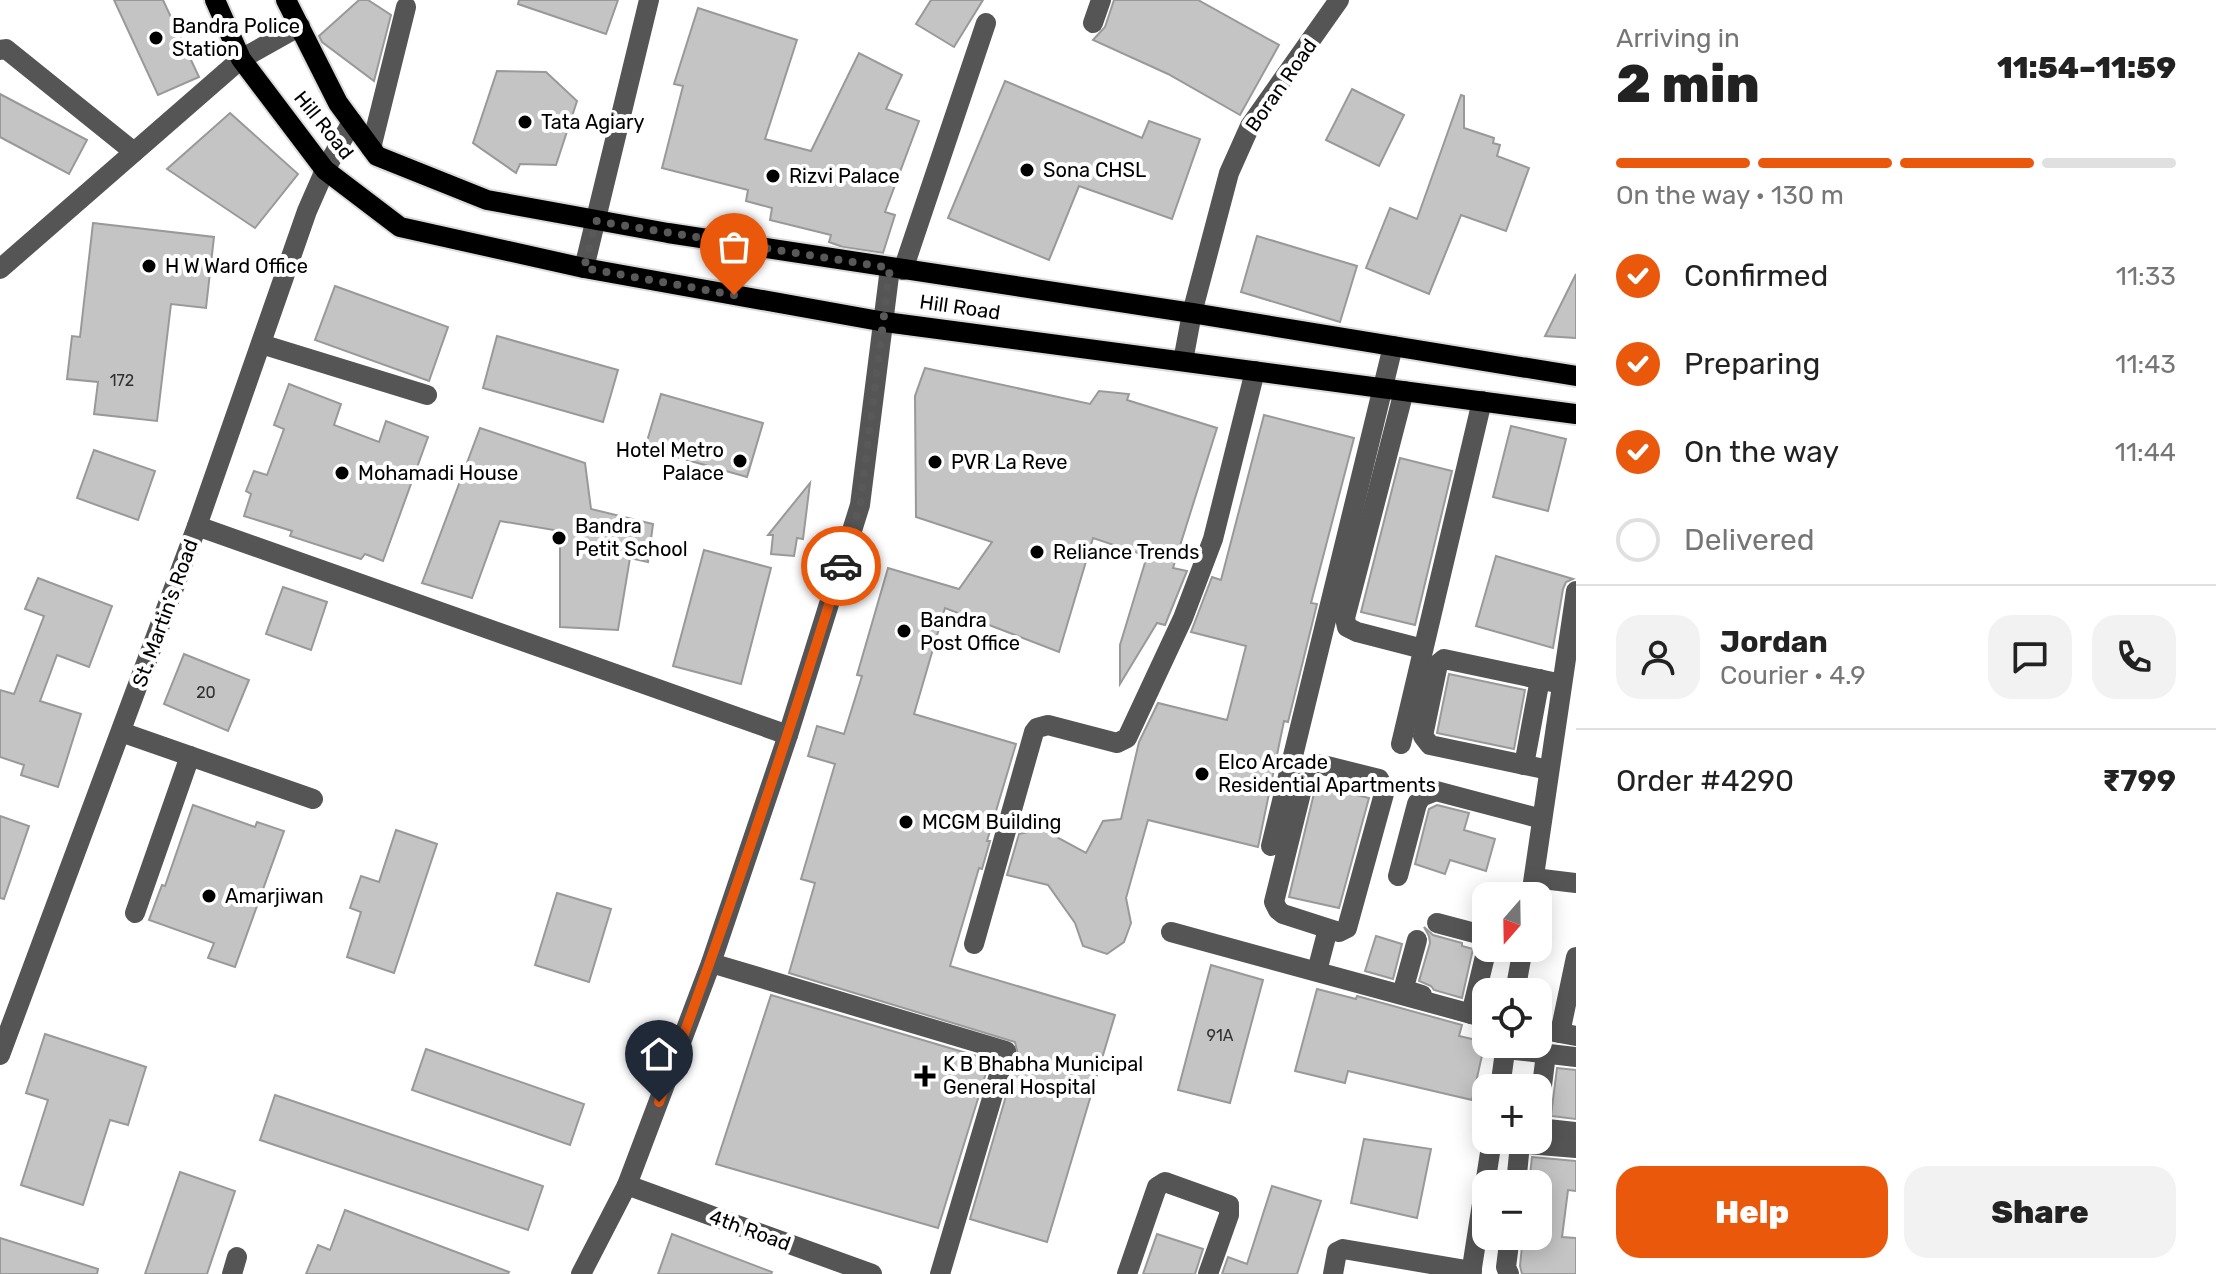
<!DOCTYPE html>
<html lang="en">
<head>
<meta charset="utf-8">
<style>
	body { margin:0; font-family:Rubik,sans-serif; background:#f2f2f2; color:#222; height:100vh; display:flex; flex-direction:column; font-size:30px; white-space:nowrap }
	* { box-sizing:border-box; margin:0 }
	p { font-size:26px; color:#767676 }
	.icon { flex:none; width:44px; height:44px; fill:none; stroke:currentColor; stroke-width:2; stroke-linecap:round; stroke-linejoin:round }
	.map { position:relative; flex:1; overflow:hidden }
	.drawer { display:flex; flex-direction:column; background:#fff; width:640px }
	.drawer>* { flex:none }
	.needle { width:52px; rotate:200deg }
	.tools { position:absolute; left:1472px; top:882px; display:grid; gap:16px }
	.tools a { display:grid; place-items:center; width:80px; height:80px; border-radius:16px; background:#fff; box-shadow:0 4px 20px #0003; font-size:40px }
	.pin { position:absolute; display:grid; place-items:center; width:68px; height:68px; color:#fff; margin:-82px -34px; border-radius:50% 50% 50% 0; rotate:-45deg; box-shadow:0 0 8px #0007 }
	.pin .icon { rotate:45deg }
	.courier { position:absolute; display:grid; place-items:center; width:80px; height:80px; margin:-40px; border:6px solid #ea580c; border-radius:50%; background:#fff; color:#222; box-shadow:0 2px 10px #0007 }
	.headline em { font-style:normal; font-weight:800 }
	.headline div { display:flex; flex-direction:column-reverse }
	.headline { display:flex; align-items:center; justify-content:space-between; height:136px; padding:0 40px }
	h1 { font-size:52px; font-weight:800; line-height:60px }
	.bar { display:grid; grid-template-columns:repeat(4,1fr); gap:12px 8px; align-content:center; height:96px; padding:0 40px }
	.bar i { height:10px; border-radius:6px; background:#e0e0e0 }
	.bar .active { background:#ea580c }
	.bar p { grid-column:span 4 }
	.line { display:flex; align-items:center; gap:20px; padding:0 40px; border-top:2px solid #e0e0e0 }
	.line div { flex:1 }
	.round { display:grid; place-items:center; flex:none; width:84px; height:84px; border-radius:24px; background:#f2f2f2 }
	ol { padding:0 40px; list-style:none }
	li { display:flex; align-items:center; gap:24px; height:88px }
	li p { margin-inline-start:auto }
	li .icon { padding:8px; border-radius:50%; background:#ea580c; color:#fff; stroke-width:4 }
	li:last-child { color:#767676 }
	li i { width:44px; height:44px; border:4px solid #e0e0e0; border-radius:50% }
	.cta { display:flex; gap:16px; margin-top:auto; padding:16px 40px }
	.cta a { flex:1; height:92px; border-radius:24px; background:#ea580c; color:#fff; font-size:32px; font-weight:800; line-height:92px; text-align:center }
	.cta a+a { background:#f2f2f2; color:#222 }
	main { display:flex; flex:1; min-height:0 }
	.map>svg:first-child { display:block }
</style>
</head>
<body>
<main>
<div class="map">
<svg width="1576" height="1274" viewBox="0 0 1576 1274">
	<rect width="100%" height="100%" fill="#fff"/>
	<!-- building -->
	<g fill="#c4c4c4" stroke="#999" stroke-width="2">
		<path d="M114,0H163L199,77L158,95Z"/>
		<path d="M359,0H368L391,15L374,81L322,42L319,36Z"/>
		<path d="M519,0H618L606,34L518,4Z"/>
		<path d="M931,0H983L954,47L916,24Z"/>
		<path d="M1114,0H1198L1279,45L1240,115L1168,74L1093,40L1105,27Z"/>
		<path d="M698,8L797,40L765,139L811,151L859,53L902,75L886,109L919,121L885,212L895,215L883,253L843,247L829,242L831,235L770,220L772,208L746,201L748,190L662,168L683,86L674,84Z"/>
		<path d="M497,71L546,72L577,101L556,165L520,164L516,173L473,143Z"/>
		<path d="M1005,81L1142,138L1149,121L1200,139L1172,219L1079,186L1049,260L948,218Z"/>
		<path d="M1352,89L1404,115L1379,166L1326,140Z"/>
		<path d="M0,94L87,140L69,174L0,137Z"/>
		<path d="M1461,95L1464,96V128L1494,138L1493,143L1500,145L1497,156L1529,168L1506,231L1461,215L1429,294L1366,268L1390,208L1417,219Z"/>
		<path d="M230,113L298,174L255,228L167,169Z"/>
		<path d="M93,223L214,237L206,308L171,304L157,421L94,414L98,382L67,379L72,336L80,337Z"/>
		<path d="M1257,236L1357,266L1340,322L1241,292Z"/>
		<path d="M1576,274V338L1545,336Z"/>
		<path d="M335,286L448,327L429,381L315,340Z"/>
		<path d="M497,336L618,370L603,422L483,388Z"/>
		<path d="M925,368L1090,404L1099,391L1129,394L1127,400L1217,428L1173,568L1187,571L1165,625L1157,623L1120,684V645L1147,556L1093,538L1059,652L945,608L914,714L1016,744L987,841H990L982,869L979,868L950,966L1115,1015L1047,1242L970,1219L1018,1055L1015,1042L789,973L815,883L801,879L835,764L808,756L817,726L844,734L862,676L857,675L888,568L959,589L992,542L916,517L915,396Z"/>
		<path d="M289,384L341,404L334,425L379,442L386,421L428,437L383,561L365,554L361,559L290,536L292,531L244,516L251,494L246,491L254,471L267,475L284,429L274,425Z"/>
		<path d="M661,394L763,423L747,477L645,448Z"/>
		<path d="M1264,415L1354,438L1311,603L1317,604L1288,722L1284,721L1258,847L1148,820L1126,898L1131,923L1124,942L1107,954L1083,946L1075,923L1048,885L1007,875L1019,834L1042,829L1086,853L1103,821L1121,819L1139,742L1158,703L1227,720L1246,646L1191,632L1212,577L1221,580Z"/>
		<path d="M1511,426L1566,439L1548,511L1493,497Z"/>
		<path d="M480,428L585,463L591,509L653,524L648,562L630,558L618,630L560,627V531L500,521L472,598L422,583Z"/>
		<path d="M94,450L155,471L138,520L77,498Z"/>
		<path d="M1400,458L1452,471L1415,625L1361,612Z"/>
		<path d="M810,483L803,539L797,538L794,556L771,554L773,535H768Z"/>
		<path d="M704,550L771,568L741,684L673,666Z"/>
		<path d="M1496,556L1573,579L1566,582L1563,589L1553,648L1476,626Z"/>
		<path d="M38,578L112,606L89,667L57,655L40,701L81,714L58,787L21,775L24,765L0,757V690L14,694L44,616L25,609Z"/>
		<path d="M283,587L327,602L311,650L266,634Z"/>
		<path d="M184,654L249,680L228,731L164,704Z"/>
		<path d="M1449,674L1525,690L1514,749L1437,733Z"/>
		<path d="M1316,785L1369,798L1339,908L1289,897Z"/>
		<path d="M193,805L255,827L257,822L284,831L235,967L208,958L214,943L149,920L162,885L165,886Z"/>
		<path d="M1437,805L1469,813L1464,830L1495,839L1486,871L1450,860L1445,874L1415,864L1429,809Z"/>
		<path d="M0,816L29,826L4,899L0,898Z"/>
		<path d="M396,830L437,844L394,973L347,957L361,912L350,908L361,876L379,882Z"/>
		<path d="M557,893L611,909L589,982L535,965Z"/>
		<path d="M1424,927L1433,935L1462,943V946L1473,949L1462,998L1434,990L1431,986L1419,981L1430,943L1429,936Z"/>
		<path d="M1376,936L1402,944L1393,979L1365,971Z"/>
		<path d="M1211,965L1263,980L1230,1103L1178,1090Z"/>
		<path d="M1317,989L1356,999L1357,996L1462,1025L1459,1036L1485,1042L1472,1100L1348,1071L1345,1083L1295,1071Z"/>
		<path d="M771,995L990,1060L938,1228L716,1164Z"/>
		<path d="M45,1034L146,1067L128,1125L110,1120L83,1205L21,1185L48,1100L26,1093Z"/>
		<path d="M426,1049L584,1104L570,1145L412,1090Z"/>
		<path d="M1557,1068L1576,1070V1119L1551,1116Z"/>
		<path d="M275,1095L543,1186L528,1230L260,1140Z"/>
		<path d="M1364,1139L1431,1149L1417,1218L1351,1203Z"/>
		<path d="M1532,1157L1576,1161V1191L1568,1190L1562,1237L1576,1238V1274H1522L1520,1266L1523,1236H1538V1184H1529Z"/>
		<path d="M180,1172L235,1191L207,1274H145Z"/>
		<path d="M1272,1186L1321,1201L1297,1274H1222L1228,1257L1247,1264Z"/>
		<path d="M345,1210L509,1272L508,1274H306L318,1245L330,1250Z"/>
		<path d="M672,1234L772,1272L771,1274H658Z"/>
		<path d="M1157,1234L1203,1249L1195,1274H1143Z"/>
		<path d="M0,1238L98,1269L97,1274H0Z"/>
	</g>
	<g fill="none" stroke-linecap="round" stroke-linejoin="round">
		<!-- major casing -->
		<g stroke="#dbdbdb" stroke-width="24">
			<g id="major">
				<path d="M215,0L241,59L325,170L400,227L584,268L885,322L1576,414"/>
				<path d="M286,0L338,103L377,156L487,200L668,233L1192,313L1576,376"/>
			</g>
		</g>
		<!-- minor -->
		<g stroke="#555" stroke-width="20">
			<path d="M1093,23L1101,0"/>
			<path d="M0,50L6,49L134,152"/>
			<path d="M371,148L406,7"/>
			<path d="M584,268L649,0"/>
			<path d="M0,269L241,59L300,26"/>
			<path d="M903,270L986,23"/>
			<path d="M261,344L427,395"/>
			<path d="M1183,361L1192,313L1229,173L1250,126L1339,0"/>
			<path d="M1404,391L1345,618L1347,627L1357,632L1423,649"/>
			<path d="M197,526L788,735"/>
			<path d="M121,732L313,799"/>
			<path d="M1401,744L1482,401"/>
			<path d="M1319,764L1379,779L1385,790L1347,928L1339,932L1283,914L1278,910L1274,902L1304,781L1307,771Z"/>
			<path d="M1524,765L1540,679"/>
			<path d="M1549,770L1430,745L1423,736L1438,664L1444,659L1562,684"/>
			<path d="M1271,846L1393,346"/>
			<path d="M1398,876L1417,804L1421,797L1436,791L1542,819"/>
			<path d="M1534,878L1576,883"/>
			<path d="M1531,896L1576,591"/>
			<path d="M135,913L190,756"/>
			<path d="M1437,923L1486,936"/>
			<path d="M1171,932L1486,1018"/>
			<path d="M1417,940L1404,987L1406,990L1422,995"/>
			<path d="M974,944L1034,732L1037,728L1048,725L1117,743L1127,738L1183,618L1213,539L1255,371"/>
			<path d="M711,963L1006,1051L940,1274"/>
			<path d="M1317,971L1328,929"/>
			<path d="M1515,992L1523,948"/>
			<path d="M1471,1014L1487,948"/>
			<path d="M1538,1029L1576,1036"/>
			<path d="M1560,1033L1576,957"/>
			<path d="M1506,1049L1576,1057"/>
			<path d="M0,1055L197,526L307,211L325,170L352,122"/>
			<path d="M1500,1088L1506,1044"/>
			<path d="M1538,1117L1546,1054"/>
			<path d="M1538,1128L1576,1132"/>
			<path d="M1492,1141L1576,1148"/>
			<path d="M1516,1184L1520,1144"/>
			<path d="M627,1185L872,1274"/>
			<path d="M232,1274L237,1257"/>
			<path d="M581,1274L627,1185L711,963L788,735L860,505L890,268"/>
			<path d="M1127,1274L1157,1187L1165,1182L1229,1205V1215L1208,1274"/>
			<path d="M1333,1274L1337,1252L1343,1249L1472,1271"/>
			<path d="M1471,1274L1492,1140"/>
			<path d="M1509,1274L1506,1267L1510,1236"/>
		</g>
		<!-- major -->
		<use href="#major" stroke="#000" stroke-width="20"/>
	</g>
	<g fill="none" stroke-linecap="round" stroke-linejoin="round">
		<!-- done -->
		<path stroke="#595959" stroke-width="8" stroke-dasharray="0 14.4" d="M734,295L584,268L596,221L890,268L860,505L841,566"/>
		<!-- route -->
		<path stroke="#ea580c" stroke-width="10" d="M659,1102C725,925 785,747 841,566"/>
	</g>
	<!-- markers -->
	<g fill="#000" stroke="#fff" stroke-width="3">
		<circle cx="156" cy="38" r="8"/>
		<circle cx="525" cy="122" r="8"/>
		<circle cx="1027" cy="170" r="8"/>
		<circle cx="773" cy="176" r="8"/>
		<circle cx="149" cy="266" r="8"/>
		<circle cx="740" cy="461" r="8"/>
		<circle cx="935" cy="462" r="8"/>
		<circle cx="342" cy="473" r="8"/>
		<circle cx="559" cy="538" r="8"/>
		<circle cx="1037" cy="552" r="8"/>
		<circle cx="904" cy="631" r="8"/>
		<circle cx="1202" cy="774" r="8"/>
		<circle cx="906" cy="822" r="8"/>
		<circle cx="209" cy="896" r="8"/>
		<path d="M921 1064h8v8h8v8h-8v8h-8v-8h-8v-8h8z"/>
	</g>
	<g text-anchor="middle" dominant-baseline="central" stroke-width="8" stroke-linejoin="round" paint-order="stroke">
		<!-- number labels -->
		<g font-size="16" fill="#313131">
			<text x="122" y="380">172</text>
			<text x="206" y="692">20</text>
			<text x="1220" y="1035">91A</text>
		</g>
		<!-- poi labels -->
		<g font-size="20" fill="#000" stroke="#fff" text-anchor="start">
			<text x="172" y="26">Bandra Police<tspan x="172" dy="23">Station</tspan></text>
			<text x="541" y="122">Tata Agiary</text>
			<text x="1043" y="170">Sona CHSL</text>
			<text x="789" y="176">Rizvi Palace</text>
			<text x="165" y="266">H W Ward Office</text>
			<text x="724" y="450" text-anchor="end">Hotel Metro<tspan x="724" dy="23">Palace</tspan></text>
			<text x="951" y="462">PVR La Reve</text>
			<text x="358" y="473">Mohamadi House</text>
			<text x="575" y="526">Bandra<tspan x="575" dy="23">Petit School</tspan></text>
			<text x="1053" y="552">Reliance Trends</text>
			<text x="920" y="620">Bandra<tspan x="920" dy="23">Post Office</tspan></text>
			<text x="1218" y="762">Elco Arcade<tspan x="1218" dy="23">Residential Apartments</tspan></text>
			<text x="922" y="822">MCGM Building</text>
			<text x="225" y="896">Amarjiwan</text>
			<text x="943" y="1064">K B Bhabha Municipal<tspan x="943" dy="23">General Hospital</tspan></text>
		</g>
		<!-- street labels -->
		<g font-size="20" fill="#000" stroke="#fff">
			<text transform="translate(1281 85) rotate(-55)">Boran Road</text>
			<text transform="translate(324 125) rotate(51)">Hill Road</text>
			<text transform="translate(960 307) rotate(8)">Hill Road</text>
			<text transform="translate(165 613) rotate(-70)">St. Martin's Road</text>
			<text transform="translate(750 1230) rotate(20)">4th Road</text>
		</g>
	</g>
</svg>
<div class="tools">
<a><svg class="needle" viewBox="-14 -14 28 28"><path d="M0-13l5 13h-10z" fill="#e53935"/><path d="M0 13l5-13h-10z" fill="#767676"/></svg></a>
<a><svg class="icon" aria-label="locate" viewBox="0 0 24 24"><circle cx="12" cy="12" r="6"/><path d="M12 2v4M12 18v4M2 12h4M18 12h4"/></svg></a>
<a>+</a>
<a>−</a>
</div>
<div class="pin" style="left:734px;top:295px;background:#ea580c"><svg class="icon" aria-label="bag" viewBox="0 0 24 24"><path d="M5 8h14l-1 12H6zM9 8a3 3 0 0 1 6 0"/></svg></div>
<div class="pin" style="left:659px;top:1102px;background:#1f2937"><svg class="icon" aria-label="home" viewBox="0 0 24 24"><path d="M3 11l9-7 9 7M6 9v11h12V9"/></svg></div>
<div class="courier" style="left:841px;top:566px"><svg class="icon" aria-label="car" viewBox="0 0 24 24"><path d="M5 17H2v-5l4-1 3-4h7l3 4 3 1v5h-3M9 17h6M6 11h13"/><circle cx="7" cy="17" r="2"/><circle cx="17" cy="17" r="2"/></svg></div>
</div>
<section class="drawer">
<div class="headline"><div><h1>2 min</h1><p>Arriving in</p></div><em>11:54–11:59</em></div>
<div class="bar"><i class="active"></i><i class="active"></i><i class="active"></i><i></i><p>On the way · 130 m</p></div>
<ol>
<li><svg class="icon" aria-label="check" viewBox="0 0 24 24"><path d="M5 12l5 5 9-10"/></svg>Confirmed<p>11:33</p></li>
<li><svg class="icon" aria-label="check" viewBox="0 0 24 24"><path d="M5 12l5 5 9-10"/></svg>Preparing<p>11:43</p></li>
<li><svg class="icon" aria-label="check" viewBox="0 0 24 24"><path d="M5 12l5 5 9-10"/></svg>On the way<p>11:44</p></li>
<li><i></i>Delivered</li>
</ol>
<div class="line" style="height:144px"><a class="round"><svg class="icon" aria-label="person" viewBox="0 0 24 24"><circle cx="12" cy="8" r="4"/><path d="M4 21q1-7 8-7t8 7"/></svg></a><div><b>Jordan</b><p>Courier · 4.9</p></div><a class="round"><svg class="icon" aria-label="chat" viewBox="0 0 24 24"><path d="M4 5h16v11H9l-5 4z"/></svg></a><a class="round"><svg class="icon" aria-label="phone" viewBox="0 0 24 24"><path d="M5 4h4l2 5-3 2q2 4 5 5l2-3 5 2v4C11 20 4 13 5 4z"/></svg></a></div>
<div class="line" style="height:104px"><div>Order #4290</div><b>₹799</b></div>
<div class="cta"><a>Help</a><a>Share</a></div>
</section>
</main>
</body>
</html>
